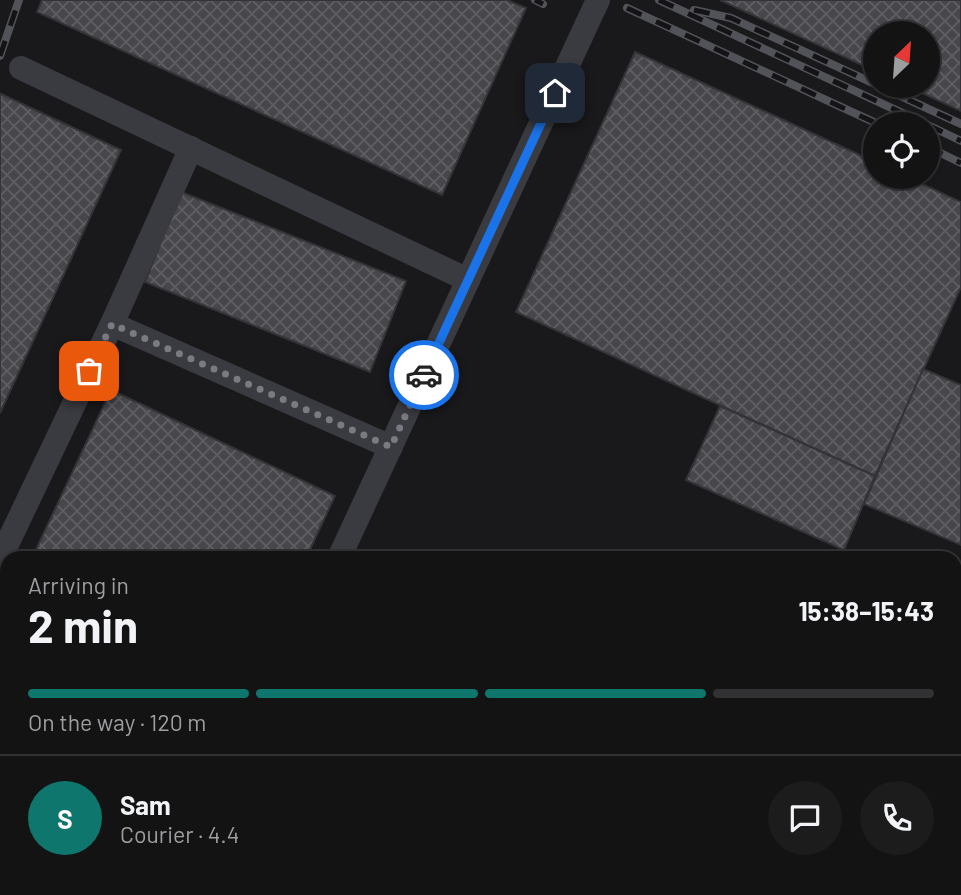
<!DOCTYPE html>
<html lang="en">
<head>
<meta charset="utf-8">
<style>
	body { margin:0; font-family:Barlow,sans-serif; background:#1c1c1d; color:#f1f3f6; height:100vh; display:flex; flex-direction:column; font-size:26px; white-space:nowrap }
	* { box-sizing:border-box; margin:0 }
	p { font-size:23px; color:#9d9ea0 }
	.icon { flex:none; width:38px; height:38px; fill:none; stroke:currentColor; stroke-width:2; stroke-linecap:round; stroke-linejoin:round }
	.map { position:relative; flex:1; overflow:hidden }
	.side { position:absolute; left:0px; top:551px; width:962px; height:345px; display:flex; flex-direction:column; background:#131314; border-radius:21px 21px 0 0; box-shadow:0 2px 5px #0004,0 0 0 2px #323234 }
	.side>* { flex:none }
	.needle { width:46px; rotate:25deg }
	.controls { position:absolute; left:863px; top:21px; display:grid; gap:14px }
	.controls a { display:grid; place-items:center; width:77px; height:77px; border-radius:50%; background:#131314; box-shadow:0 2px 5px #0004,0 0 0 2px #323234; font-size:35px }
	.pin { position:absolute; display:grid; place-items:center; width:60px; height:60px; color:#fff; margin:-30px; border-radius:14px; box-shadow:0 4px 10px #0006 }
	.courier { position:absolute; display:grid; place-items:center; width:70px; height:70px; margin:-35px; border:5px solid #1a73e8; border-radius:50%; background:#fff; color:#222; box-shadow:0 2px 9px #0007 }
	.overview em { font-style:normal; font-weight:700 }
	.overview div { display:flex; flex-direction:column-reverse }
	.overview { display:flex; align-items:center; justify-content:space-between; height:119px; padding:0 28px }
	h1 { font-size:46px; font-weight:700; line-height:52px }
	.bar { display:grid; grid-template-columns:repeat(4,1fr); gap:10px 7px; align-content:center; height:84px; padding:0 28px }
	.bar i { height:9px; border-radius:5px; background:#323234 }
	.bar .active { background:#0f766e }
	.bar p { grid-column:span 4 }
	.line { display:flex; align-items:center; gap:18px; padding:0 28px; border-top:2px solid #323234 }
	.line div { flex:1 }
	.round { display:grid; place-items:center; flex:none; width:74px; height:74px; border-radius:37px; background:#1c1c1d }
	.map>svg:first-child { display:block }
</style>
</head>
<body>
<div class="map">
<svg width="961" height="895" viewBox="0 0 961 895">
	<defs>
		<pattern id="building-cross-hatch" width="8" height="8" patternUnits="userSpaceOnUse" patternTransform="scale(1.75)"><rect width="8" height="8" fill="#46464b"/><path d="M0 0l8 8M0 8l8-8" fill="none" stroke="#5e5e63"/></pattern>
	</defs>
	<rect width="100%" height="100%" fill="#19191b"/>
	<!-- building -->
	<g fill="url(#building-cross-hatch)" stroke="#343337" stroke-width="2">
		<path d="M42,0H507L526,8L442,195L37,12Z"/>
		<path d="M720,0H961V111L907,86H928V33H875V71Z"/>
		<path d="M635,52L875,162V177H907L961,202V287L875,476L516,312Z"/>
		<path d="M1,94L121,150L0,413V97Z"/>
		<path d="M181,192L406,281L370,372L145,282Z"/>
		<path d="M923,369L961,385V545L864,504Z"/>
		<path d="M111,390L335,496L306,558H32Z"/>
		<path d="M720,406L875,476L844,550L686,480Z"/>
		<path d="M812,889H950L958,895H820Z"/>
	</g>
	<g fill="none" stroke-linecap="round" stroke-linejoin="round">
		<!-- minor -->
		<g stroke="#3a3b40" stroke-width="24">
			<path d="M21,68L468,280"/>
			<path d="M112,324L391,447"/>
			<path d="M339,558L598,0"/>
			<path d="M0,559L112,324L191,148"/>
			<path d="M0,620L7,624"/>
			<path d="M0,692L7,697"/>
			<path d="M956,729L961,736"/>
			<path d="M280,889L289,895"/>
		</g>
		<!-- rail casing -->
		<g stroke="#525359" stroke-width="8">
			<g id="rail">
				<path d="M535,0L543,4"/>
				<path d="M659,0L926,124"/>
				<path d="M627,8L878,124"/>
				<path d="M694,10L731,18L875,84"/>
				<path d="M0,56L19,0"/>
				<path d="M879,86L961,124"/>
				<path d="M928,125L961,141"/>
				<path d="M928,147L961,163"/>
				<path d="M0,860L7,865"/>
				<path d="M0,877L7,882"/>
				<path d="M17,889L25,895"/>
				<path d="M42,889L50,895"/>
			</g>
		</g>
		<!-- rail -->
		<use href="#rail" stroke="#141416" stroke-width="5" stroke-dasharray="16" stroke-linecap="butt"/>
	</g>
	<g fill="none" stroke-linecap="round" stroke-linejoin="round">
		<!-- done -->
		<path stroke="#797a82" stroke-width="7" stroke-dasharray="0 12.6" d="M89,371L112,324L391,447L424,375"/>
		<!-- route -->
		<path stroke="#1a73e8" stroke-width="9" d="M424,375L555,93"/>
	</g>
</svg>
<div class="controls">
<a><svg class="needle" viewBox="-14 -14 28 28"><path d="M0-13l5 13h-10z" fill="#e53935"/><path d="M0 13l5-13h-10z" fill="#9d9ea0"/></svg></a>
<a><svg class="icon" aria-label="locate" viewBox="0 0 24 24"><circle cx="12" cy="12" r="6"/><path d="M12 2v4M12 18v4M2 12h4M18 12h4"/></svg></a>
</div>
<div class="pin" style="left:89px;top:371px;background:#ea580c"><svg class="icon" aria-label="bag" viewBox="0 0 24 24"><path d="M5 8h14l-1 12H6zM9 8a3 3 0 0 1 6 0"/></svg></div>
<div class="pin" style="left:555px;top:93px;background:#1f2937"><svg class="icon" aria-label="home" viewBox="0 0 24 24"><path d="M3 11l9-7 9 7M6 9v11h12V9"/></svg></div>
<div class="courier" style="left:424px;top:375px"><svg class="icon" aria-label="car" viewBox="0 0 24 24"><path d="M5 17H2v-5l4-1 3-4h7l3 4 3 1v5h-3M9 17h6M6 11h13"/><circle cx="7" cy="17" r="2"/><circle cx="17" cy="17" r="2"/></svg></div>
<section class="side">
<div class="overview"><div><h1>2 min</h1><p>Arriving in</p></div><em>15:38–15:43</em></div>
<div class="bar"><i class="active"></i><i class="active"></i><i class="active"></i><i></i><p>On the way · 120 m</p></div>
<div class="line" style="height:126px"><b class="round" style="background:#0f766e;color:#fff">S</b><div><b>Sam</b><p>Courier · 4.4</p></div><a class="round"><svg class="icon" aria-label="chat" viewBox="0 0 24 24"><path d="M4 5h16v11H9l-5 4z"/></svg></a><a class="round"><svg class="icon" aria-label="phone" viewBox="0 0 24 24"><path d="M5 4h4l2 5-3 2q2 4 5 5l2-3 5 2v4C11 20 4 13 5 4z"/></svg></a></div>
</section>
</div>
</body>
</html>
